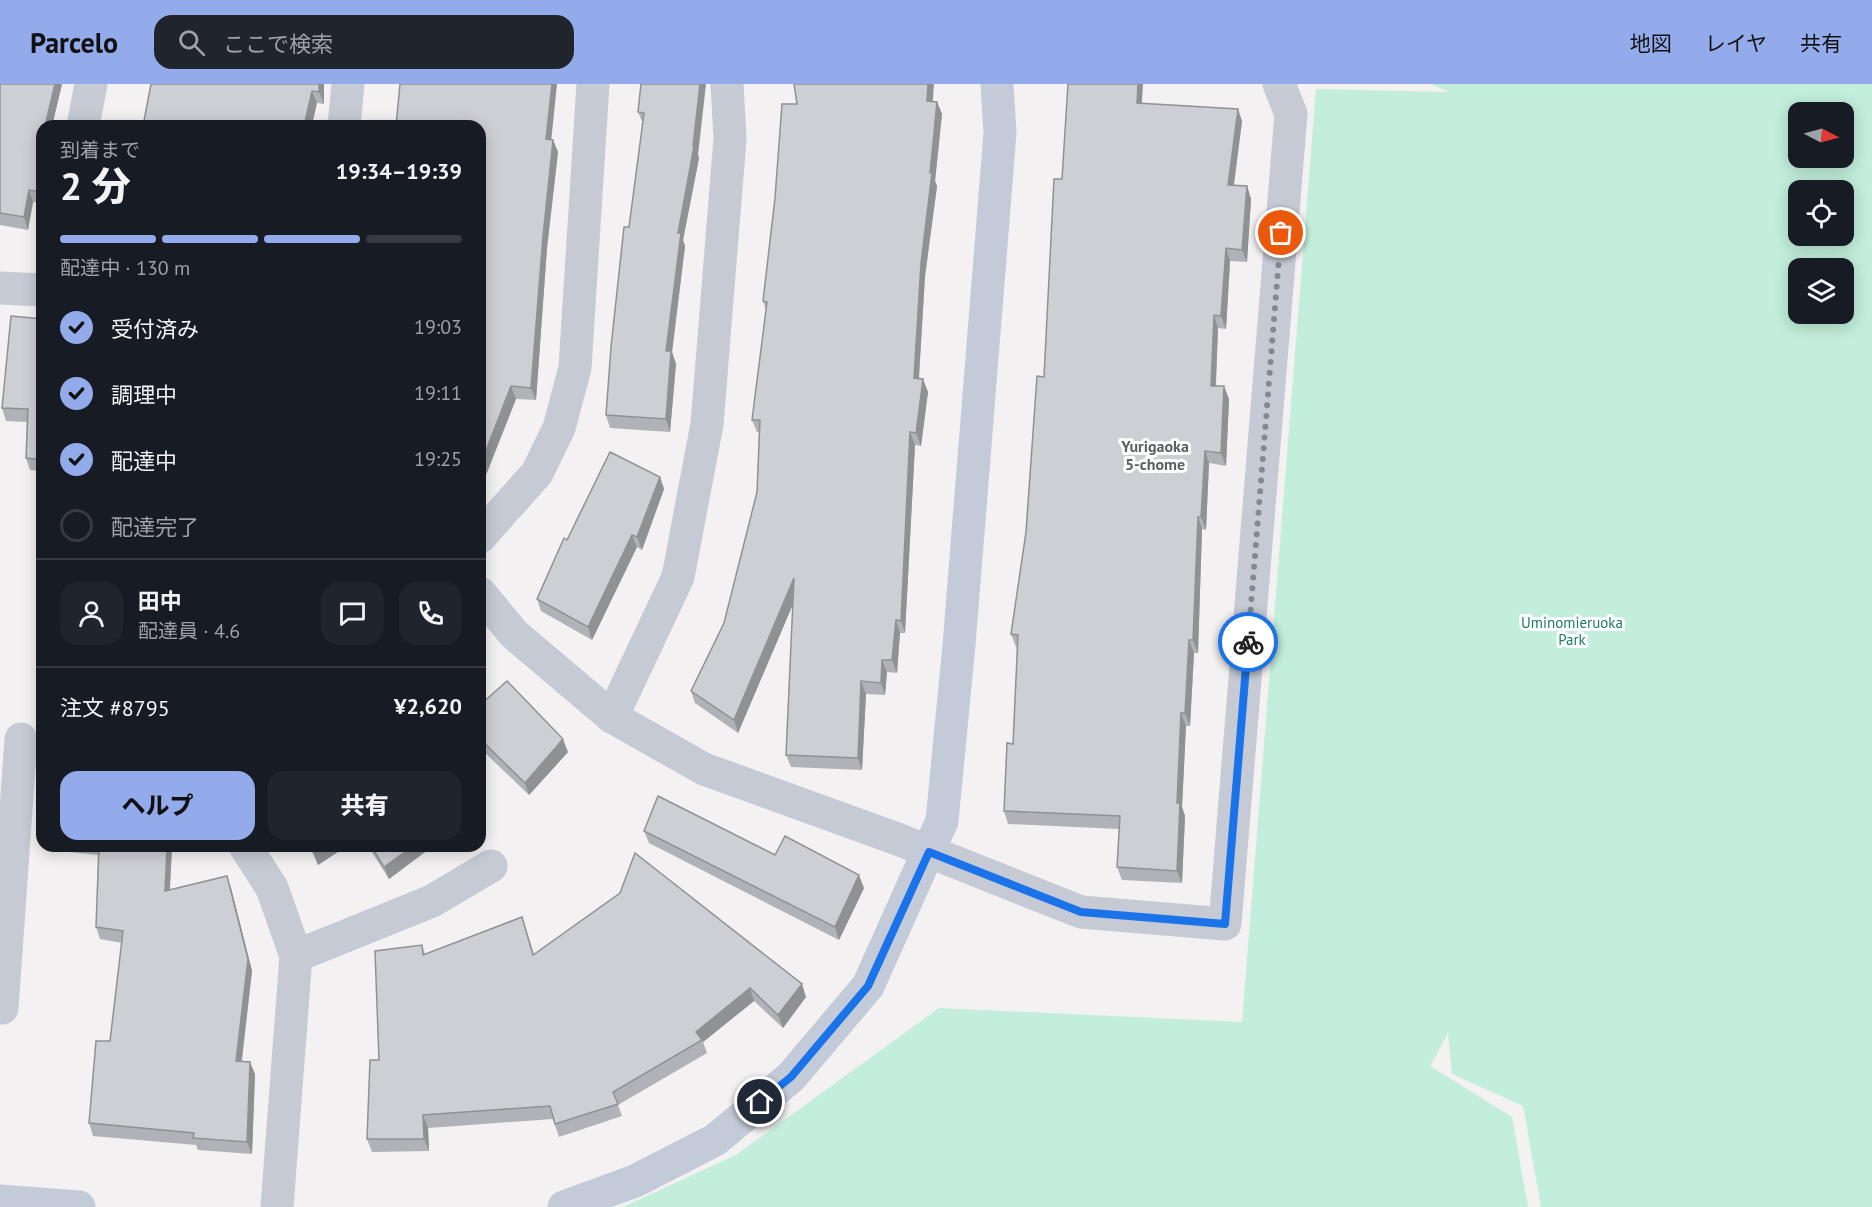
<!DOCTYPE html>
<html lang="ja">
<head>
<meta charset="utf-8">
<style>
	body { margin:0; font-family:"PT Sans","Noto Sans JP",sans-serif; background:#20242c; color:#f1f3f6; height:100vh; display:flex; flex-direction:column; font-size:22px; white-space:nowrap }
	* { box-sizing:border-box; margin:0 }
	p { font-size:20px; color:#9ea1a6 }
	.icon { flex:none; width:33px; height:33px; fill:none; stroke:currentColor; stroke-width:2; stroke-linecap:round; stroke-linejoin:round }
	.map { position:relative; flex:1; overflow:hidden }
	.drawer { position:absolute; left:36px; top:36px; width:450px; height:732px; display:flex; flex-direction:column; background:#171b24; border-radius:18px; box-shadow:0 3px 15px #0003 }
	.drawer>* { flex:none }
	.needle { width:39px; rotate:96deg }
	.fabs { position:absolute; left:1788px; top:18px; display:grid; gap:12px }
	.fabs a { display:grid; place-items:center; width:66px; height:66px; border-radius:12px; background:#171b24; box-shadow:0 3px 15px #0003; font-size:30px }
	.pin { position:absolute; display:grid; place-items:center; width:51px; height:51px; color:#fff; margin:-26px; border:3px solid #fff; border-radius:50%; box-shadow:0 2px 6px #0007 }
	.courier { position:absolute; display:grid; place-items:center; width:60px; height:60px; margin:-30px; border:4px solid #1a73e8; border-radius:50%; background:#fff; color:#222; box-shadow:0 2px 8px #0007 }
	.overview em { font-style:normal; font-weight:800 }
	.overview div { display:flex; flex-direction:column-reverse }
	.overview { display:flex; align-items:center; justify-content:space-between; height:102px; padding:0 24px }
	h1 { font-size:39px; font-weight:800; line-height:45px }
	.bar { display:grid; grid-template-columns:repeat(4,1fr); gap:9px 6px; align-content:center; height:72px; padding:0 24px }
	.bar i { height:8px; border-radius:4px; background:#363941 }
	.bar .current { background:#93abeb }
	.bar p { grid-column:span 4 }
	.line { display:flex; align-items:center; gap:15px; padding:0 24px; border-top:2px solid #363941 }
	.line div { flex:1 }
	.round { display:grid; place-items:center; flex:none; width:63px; height:63px; border-radius:18px; background:#20242c }
	ol { padding:0 24px; list-style:none }
	li { display:flex; align-items:center; gap:18px; height:66px }
	li p { margin-inline-start:auto }
	li .icon { padding:6px; border-radius:50%; background:#93abeb; color:#111; stroke-width:4 }
	li:last-child { color:#9ea1a6 }
	li i { width:33px; height:33px; border:3px solid #363941; border-radius:50% }
	.action { display:flex; gap:12px; margin-top:auto; padding:12px 24px }
	.action a { flex:1; height:69px; border-radius:18px; background:#93abeb; color:#111; font-size:24px; font-weight:800; line-height:69px; text-align:center }
	.action a+a { background:#20242c; color:#f1f3f6 }
	header { display:flex; align-items:center; gap:36px; box-sizing:border-box; height:84px; padding:0 30px; background:#93abeb; color:#111 }
	header strong { font-size:28px }
	nav { display:flex; gap:33px; margin-inline-start:auto; font-size:21px }
	.search { width:420px; height:54px; background:#20242c; display:flex; align-items:center; gap:15px; box-sizing:border-box; padding:0 21px; border-radius:18px; color:#9ea1a6; font-size:22px }
	.map>svg:first-child { display:block }
</style>
</head>
<body>
<header>
<strong>Parcelo</strong>
<div class="search"><svg class="icon" aria-label="search" viewBox="0 0 24 24"><circle cx="10" cy="10" r="6"/><path d="M15 15l6 6"/></svg>ここで検索</div>
<nav><a>地図</a><a>レイヤ</a><a>共有</a></nav>
</header>
<div class="map">
<svg width="1872" height="1123" viewBox="0 0 1872 1123">
	<rect width="100%" height="100%" fill="#f3f1f1"/>
	<!-- green -->
	<path fill="#c2eedb" fill-rule="evenodd" d="M1430,0H1872V1123H1541L1523,1022L1452,990L1448,949L1430,982L1512,1033L1528,1123H623L736,1071L939,924L1242,938L1316,5L1450,8ZM1844,28V74H1798V28ZM1798,106H1844V152H1798ZM1798,184H1844V230H1798Z"/>
	<g fill="none" stroke-linecap="round" stroke-linejoin="round">
		<!-- street -->
		<g stroke="#c5cad5" stroke-width="33">
			<path d="M83,42L91,0"/>
			<path d="M344,42L348,0"/>
			<path d="M0,204L42,206"/>
			<path d="M480,453L537,389L559,344L575,284L593,0"/>
			<path d="M480,509L514,550L612,633L704,685L900,756L1081,828L1225,840L1291,30L1279,0"/>
			<path d="M612,633L678,493L707,340L730,55L727,0"/>
			<path d="M245,762L272,804L296,872L277,1123"/>
			<path d="M296,872L432,817L491,782"/>
			<path d="M2,924L21,655"/>
		</g>
		<!-- secondary -->
		<g stroke="#c4cbd8" stroke-width="33">
			<path d="M0,1117L79,1123"/>
			<path d="M564,1123L635,1097L715,1056L791,993L868,902L942,737L959,561L1000,49L997,0"/>
		</g>
	</g>
	<!-- wall -->
	<g fill="#b1b2b7">
		<path d="M0,0H62L52,42H42V119L33,118L28,146L0,141Z"/>
		<path d="M151,0H324V20L317,19Z"/>
		<path d="M641,0L698,71L699,74L683,156L685,162L672,268L676,280L670,348L610,344L606,331L643,40L638,28Z"/>
		<path d="M932,17L937,18L942,30L935,97L937,102L925,192L919,295L928,308L921,362L915,361L905,549H900L897,589L887,588L885,611L866,610L862,686L791,683L786,671L793,520L738,649L695,619L691,607L724,539L757,408L759,348H757L752,336L766,226L763,217Z"/>
		<path d="M1142,19L1242,37L1234,101L1247,102L1251,115L1247,178L1230,177L1226,245L1218,244L1216,302L1229,315L1226,382L1209,379L1206,446L1202,445L1198,569H1194L1190,642H1186L1182,723L1185,732L1182,799L1122,796L1117,783L1119,745L1008,740L1004,727L1013,660L1017,563H1016L1011,550L1026,448L1044,293L1062,95Z"/>
		<path d="M480,42L553,56L558,68L547,164L536,316L516,315L480,406Z"/>
		<path d="M42,235V387L30,386L26,374L27,338L6,337L2,324Z"/>
		<path d="M660,393L664,405L642,466L637,463L592,556L541,527L537,515L567,456Z"/>
		<path d="M480,621L568,668L529,711L480,664Z"/>
		<path d="M644,747L775,771L864,804L839,856L649,759Z"/>
		<path d="M59,762H172L170,806L231,804L252,887L242,977L255,990L252,1070L198,1066L196,1061L93,1052L89,1039L110,957L122,859L100,855L96,843L98,771L60,767Z"/>
		<path d="M309,762H347L318,781Z"/>
		<path d="M368,762H433L389,795Z"/>
		<path d="M522,833L534,870L806,913L783,944L754,917L703,958L707,969L618,1021L622,1032L559,1053L553,1035L428,1044L429,1067L372,1068L367,1055L379,976L422,861L425,870Z"/>
	</g>
	<!-- shaded-wall -->
	<g fill="#909195">
		<path d="M55,0H62L52,42H45Z"/>
		<path d="M319,0H324V20L319,8Z"/>
		<path d="M552,0H557L550,68L546,55Z"/>
		<path d="M700,0H706L698,71L699,74L683,156L685,162L672,268L676,280L670,348L666,335V267L678,149L693,62Z"/>
		<path d="M928,0H934L932,29L927,17Z"/>
		<path d="M1138,0H1143L1141,32L1137,19Z"/>
		<path d="M312,7L317,19L312,42H304Z"/>
		<path d="M937,18L942,30L935,97L937,102L925,192L918,306L914,294L921,179Z"/>
		<path d="M1238,25L1242,37L1232,114L1228,101Z"/>
		<path d="M42,55V76L39,68Z"/>
		<path d="M553,56L558,68L547,164L536,316L531,304L543,152Z"/>
		<path d="M1247,102L1251,115L1247,178L1242,166Z"/>
		<path d="M29,106L33,118L28,146L24,133Z"/>
		<path d="M1226,164L1230,177L1226,245L1221,232Z"/>
		<path d="M1214,231L1218,244L1215,315L1211,302Z"/>
		<path d="M923,295L928,308L921,362L916,349Z"/>
		<path d="M511,302L516,315L480,406V382Z"/>
		<path d="M1224,302L1229,315L1226,382L1221,369Z"/>
		<path d="M910,348L915,361L905,549L901,537Z"/>
		<path d="M1205,367L1209,379L1206,446L1201,433Z"/>
		<path d="M660,393L664,405L642,466L637,453Z"/>
		<path d="M1198,433L1202,445L1198,569L1193,556Z"/>
		<path d="M632,451L637,463L592,556L588,543Z"/>
		<path d="M794,494L799,506L738,649L734,636Z"/>
		<path d="M896,536L900,549L897,589L892,576Z"/>
		<path d="M1189,556L1194,569L1190,642L1185,629Z"/>
		<path d="M882,576L887,588L885,611L881,599Z"/>
		<path d="M861,597L866,610L862,686L858,674Z"/>
		<path d="M1181,629L1186,642L1182,723L1185,732L1182,799L1177,787V719Z"/>
		<path d="M563,655L568,668L529,711L525,699Z"/>
		<path d="M167,762H172L169,819L165,807Z"/>
		<path d="M325,762H347L318,781L314,769Z"/>
		<path d="M413,762H433L389,795L384,783Z"/>
		<path d="M859,791L864,804L839,856L835,843Z"/>
		<path d="M227,792L231,804L252,887L240,989L236,977Z"/>
		<path d="M802,900L806,913L783,944L778,931Z"/>
		<path d="M750,904L754,917L703,958L696,948Z"/>
		<path d="M250,978L255,990L252,1070L247,1058Z"/>
		<path d="M423,1031L428,1044L429,1067L424,1055Z"/>
	</g>
	<!-- building -->
	<g fill="#cecfd5" stroke="#909195" stroke-width="1.5">
		<path d="M0,0H55L45,42H42V55L39,68L42,69V108L29,106L24,133L0,129Z"/>
		<path d="M151,0H319V8L312,7L304,42H143Z"/>
		<path d="M400,0H552L546,55L553,56L543,152L531,304L511,302L480,382V42H396Z"/>
		<path d="M641,0H700L693,62H694L678,149H681L666,267H671L666,335L606,331L611,263L624,143H629L644,29L638,28Z"/>
		<path d="M794,0H928L927,17L937,18L930,89H932L921,179L914,294L923,295L916,349L910,348L901,537L896,536L892,576H882L881,599L861,597L858,674L786,671L794,494L734,636L691,607L724,539L757,408L760,336H752L767,218L763,217L775,114L782,20H797Z"/>
		<path d="M1068,0H1138L1137,19L1238,25L1228,101L1247,102L1242,166L1226,164L1221,232L1214,231L1211,302H1224L1221,369L1205,367L1201,433H1198L1193,556H1189L1185,629H1181L1177,719H1180L1177,787L1117,783L1120,732L1004,727L1007,659L1013,660L1018,551L1011,550L1026,448L1037,292L1044,293L1054,95H1062Z"/>
		<path d="M11,232L42,235V376L26,374L28,325L2,324Z"/>
		<path d="M610,368L660,393L637,453L632,451L588,543L537,515L564,454L567,456Z"/>
		<path d="M507,597L563,655L525,699L480,655V621Z"/>
		<path d="M658,712L775,771L785,752L859,791L835,843L644,747Z"/>
		<path d="M99,762H167L165,807L227,792L248,875L236,977L250,978L247,1058L193,1054L194,1049L89,1039L96,957H110L123,847L96,843Z"/>
		<path d="M311,762H325L314,769Z"/>
		<path d="M371,762H413L384,783Z"/>
		<path d="M635,769L802,900L778,931L750,904L696,948L702,956L613,1008L618,1020L555,1040L550,1022L423,1031L424,1055H367L370,976H379L375,867L422,861L423,871L522,833L533,871L620,809Z"/>
	</g>
	<g fill="none" stroke-linecap="round" stroke-linejoin="round">
		<!-- done -->
		<path stroke="#848891" stroke-width="6" stroke-dasharray="0 10.8" d="M1248,558L1281,149"/>
		<!-- route -->
		<path stroke="#1a73e8" stroke-width="8" d="M760,1018L791,993L868,902L929,768L1081,828L1225,840L1248,558"/>
	</g>
	<g text-anchor="middle" dominant-baseline="central" stroke-width="6" stroke-linejoin="round" paint-order="stroke">
		<!-- park labels -->
		<g font-size="15" fill="#1b7d5d" stroke="#fff">
			<text x="1572" y="538">Uminomieruoka<tspan x="1572" dy="17">Park</tspan></text>
		</g>
		<!-- neighbourhood labels -->
		<g font-size="16" font-weight="bold" fill="#5d6065" stroke="#fff">
			<text x="1155" y="362">Yurigaoka<tspan x="1155" dy="18">5-chome</tspan></text>
		</g>
	</g>
</svg>
<div class="fabs">
<a><svg class="needle" viewBox="-14 -14 28 28"><path d="M0-13l5 13h-10z" fill="#e53935"/><path d="M0 13l5-13h-10z" fill="#9ea1a6"/></svg></a>
<a><svg class="icon" aria-label="locate" viewBox="0 0 24 24"><circle cx="12" cy="12" r="6"/><path d="M12 2v4M12 18v4M2 12h4M18 12h4"/></svg></a>
<a><svg class="icon" aria-label="layers" viewBox="0 0 24 24"><path d="M12 4l9 5-9 5-9-5zM3 14l9 5 9-5"/></svg></a>
</div>
<div class="pin" style="left:1281px;top:149px;background:#ea580c"><svg class="icon" aria-label="bag" viewBox="0 0 24 24"><path d="M5 8h14l-1 12H6zM9 8a3 3 0 0 1 6 0"/></svg></div>
<div class="pin" style="left:760px;top:1018px;background:#1f2937"><svg class="icon" aria-label="home" viewBox="0 0 24 24"><path d="M3 11l9-7 9 7M6 9v11h12V9"/></svg></div>
<div class="courier" style="left:1248px;top:558px"><svg class="icon" aria-label="bike" viewBox="0 0 24 24"><circle cx="6" cy="16" r="4"/><circle cx="18" cy="16" r="4"/><path d="M6 16l4-8h5l3 8M10 8l3 8H6M13 5h3"/></svg></div>
<section class="drawer">
<div class="overview"><div><h1>2 分</h1><p>到着まで</p></div><em>19:34–19:39</em></div>
<div class="bar"><i class="current"></i><i class="current"></i><i class="current"></i><i></i><p>配達中 · 130 m</p></div>
<ol>
<li><svg class="icon" aria-label="check" viewBox="0 0 24 24"><path d="M5 12l5 5 9-10"/></svg>受付済み<p>19:03</p></li>
<li><svg class="icon" aria-label="check" viewBox="0 0 24 24"><path d="M5 12l5 5 9-10"/></svg>調理中<p>19:11</p></li>
<li><svg class="icon" aria-label="check" viewBox="0 0 24 24"><path d="M5 12l5 5 9-10"/></svg>配達中<p>19:25</p></li>
<li><i></i>配達完了</li>
</ol>
<div class="line" style="height:108px"><a class="round"><svg class="icon" aria-label="person" viewBox="0 0 24 24"><circle cx="12" cy="8" r="4"/><path d="M4 21q1-7 8-7t8 7"/></svg></a><div><b>田中</b><p>配達員 · 4.6</p></div><a class="round"><svg class="icon" aria-label="chat" viewBox="0 0 24 24"><path d="M4 5h16v11H9l-5 4z"/></svg></a><a class="round"><svg class="icon" aria-label="phone" viewBox="0 0 24 24"><path d="M5 4h4l2 5-3 2q2 4 5 5l2-3 5 2v4C11 20 4 13 5 4z"/></svg></a></div>
<div class="line" style="height:78px"><div>注文 #8795</div><b>¥2,620</b></div>
<div class="action"><a>ヘルプ</a><a>共有</a></div>
</section>
</div>
</body>
</html>
